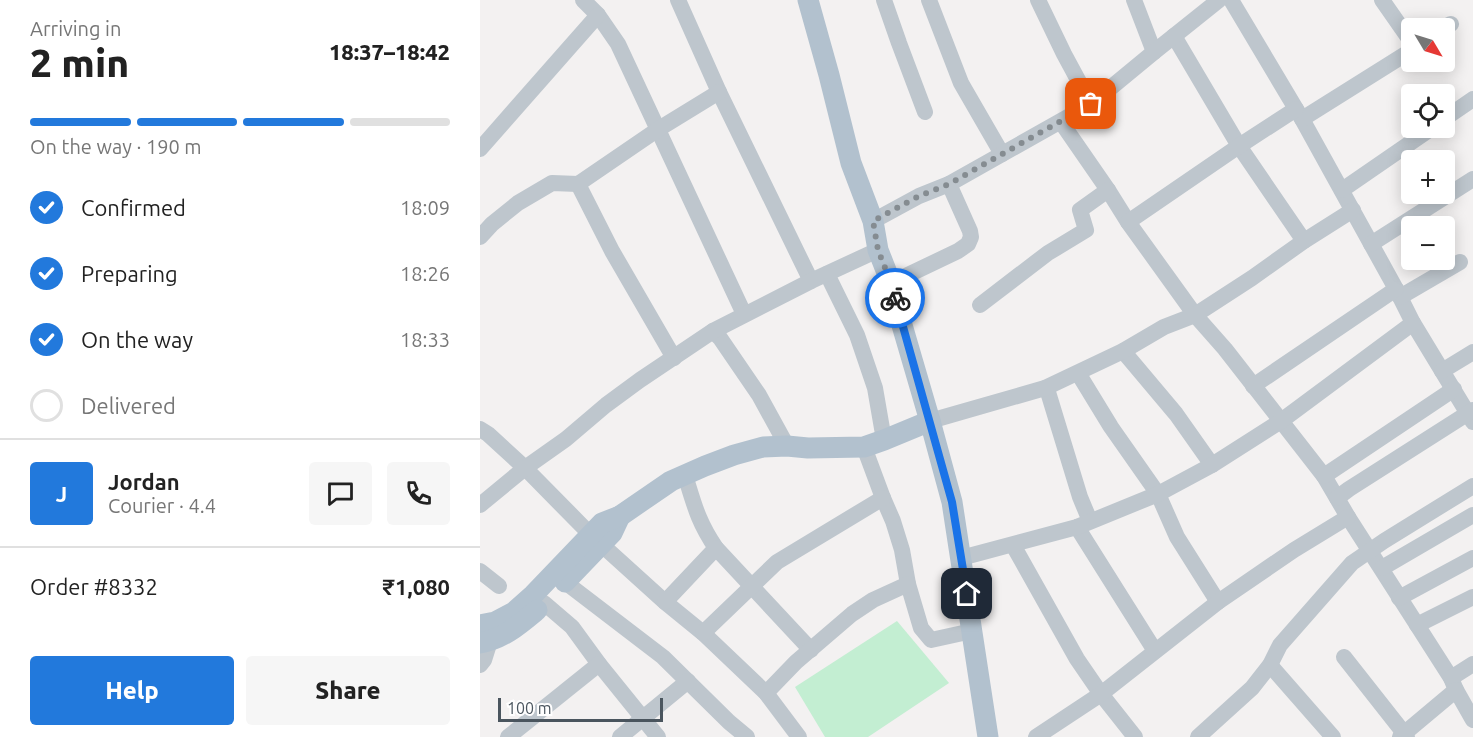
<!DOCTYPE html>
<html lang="en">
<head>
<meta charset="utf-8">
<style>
	body { margin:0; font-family:Ubuntu,sans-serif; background:#f6f6f6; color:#222; height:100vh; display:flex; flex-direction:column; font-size:22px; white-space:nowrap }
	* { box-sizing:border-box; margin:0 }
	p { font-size:20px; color:#767676 }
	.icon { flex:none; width:33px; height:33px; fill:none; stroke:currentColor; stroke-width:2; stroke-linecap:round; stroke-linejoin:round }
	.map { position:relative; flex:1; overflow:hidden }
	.sheet { display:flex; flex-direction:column; background:#fff; width:480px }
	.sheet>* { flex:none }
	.needle { width:39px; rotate:128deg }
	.fabs { position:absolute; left:921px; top:18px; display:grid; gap:12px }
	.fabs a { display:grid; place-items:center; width:54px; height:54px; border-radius:6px; background:#fff; box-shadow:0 3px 15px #0003; font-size:30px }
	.scale { position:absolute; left:18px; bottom:15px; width:165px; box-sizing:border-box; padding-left:6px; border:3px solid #4a555e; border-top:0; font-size:16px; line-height:21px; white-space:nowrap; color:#4a555e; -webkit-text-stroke:4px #fff; paint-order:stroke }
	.pin { position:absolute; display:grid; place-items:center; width:51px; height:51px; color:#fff; margin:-26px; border-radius:12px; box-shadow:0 3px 9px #0006 }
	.courier { position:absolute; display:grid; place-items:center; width:60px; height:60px; margin:-30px; border:4px solid #1a73e8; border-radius:50%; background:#fff; color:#222; box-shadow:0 2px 8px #0007 }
	.headline em { font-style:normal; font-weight:800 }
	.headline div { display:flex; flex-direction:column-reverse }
	.headline { display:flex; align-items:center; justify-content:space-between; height:102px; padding:0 30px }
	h1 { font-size:39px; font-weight:800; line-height:45px }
	.bar { display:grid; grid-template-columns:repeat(4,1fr); gap:9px 6px; align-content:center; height:72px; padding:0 30px }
	.bar i { height:8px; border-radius:4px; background:#e0e0e0 }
	.bar .active { background:#2279dc }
	.bar p { grid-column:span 4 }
	.line { display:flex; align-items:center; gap:15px; padding:0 30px; border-top:2px solid #e0e0e0 }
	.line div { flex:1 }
	.round { display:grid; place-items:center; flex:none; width:63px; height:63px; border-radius:6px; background:#f6f6f6 }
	ol { padding:0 30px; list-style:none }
	li { display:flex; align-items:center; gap:18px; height:66px }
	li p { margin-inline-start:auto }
	li .icon { padding:6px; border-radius:50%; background:#2279dc; color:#fff; stroke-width:4 }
	li:last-child { color:#767676 }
	li i { width:33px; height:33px; border:3px solid #e0e0e0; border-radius:50% }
	.action { display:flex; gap:12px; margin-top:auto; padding:12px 30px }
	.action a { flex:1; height:69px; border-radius:6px; background:#2279dc; color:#fff; font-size:24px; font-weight:800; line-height:69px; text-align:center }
	.action a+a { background:#f6f6f6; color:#222 }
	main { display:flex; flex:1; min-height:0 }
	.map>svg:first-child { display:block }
</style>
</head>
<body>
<main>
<section class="sheet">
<div class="headline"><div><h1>2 min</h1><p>Arriving in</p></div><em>18:37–18:42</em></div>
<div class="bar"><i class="active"></i><i class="active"></i><i class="active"></i><i></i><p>On the way · 190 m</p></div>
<ol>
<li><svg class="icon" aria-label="check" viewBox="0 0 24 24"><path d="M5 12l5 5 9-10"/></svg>Confirmed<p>18:09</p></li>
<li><svg class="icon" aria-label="check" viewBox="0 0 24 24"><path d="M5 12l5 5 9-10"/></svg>Preparing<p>18:26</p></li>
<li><svg class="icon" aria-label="check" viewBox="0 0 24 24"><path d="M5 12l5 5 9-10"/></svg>On the way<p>18:33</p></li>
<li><i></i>Delivered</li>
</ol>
<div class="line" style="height:108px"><b class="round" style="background:#2279dc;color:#fff">J</b><div><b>Jordan</b><p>Courier · 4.4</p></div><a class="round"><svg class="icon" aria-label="chat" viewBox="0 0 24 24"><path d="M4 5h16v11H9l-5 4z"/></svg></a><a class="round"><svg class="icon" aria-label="phone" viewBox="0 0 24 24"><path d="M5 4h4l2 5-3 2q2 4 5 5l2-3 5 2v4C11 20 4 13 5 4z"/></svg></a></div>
<div class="line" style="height:78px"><div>Order #8332</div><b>₹1,080</b></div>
<div class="action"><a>Help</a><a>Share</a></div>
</section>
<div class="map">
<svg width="993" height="737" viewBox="0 0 993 737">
	<rect width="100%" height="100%" fill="#f3f1f1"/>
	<!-- green -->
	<path fill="#c3eed2" d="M417,621L469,683L388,737H345L315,687Z"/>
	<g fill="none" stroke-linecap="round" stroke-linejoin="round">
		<!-- minor -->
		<g stroke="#bec6cd" stroke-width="16">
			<path d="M103,0L118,15L138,44L264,314"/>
			<path d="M198,0L239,92L331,281"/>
			<path d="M404,0L419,43L445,112"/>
			<path d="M449,0L481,83L522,154"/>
			<path d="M558,0L584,54L611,104"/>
			<path d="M654,0L674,52"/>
			<path d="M751,0L822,119L916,289L933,323L993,422"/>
			<path d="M902,0L932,43"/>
			<path d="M963,28L971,24"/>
			<path d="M694,36L759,146L824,241"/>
			<path d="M822,119L932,50"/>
			<path d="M964,119L993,99"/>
			<path d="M581,122L628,190L648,222L715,315L745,349L844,476L868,517L971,678L976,690L993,720"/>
			<path d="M0,149L118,15"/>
			<path d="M98,184L132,251L194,358"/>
			<path d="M862,190L952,128"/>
			<path d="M393,221L439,196L469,184L611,104L674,52L739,0"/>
			<path d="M648,222L759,146L816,109"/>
			<path d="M0,237L12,224L38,203L72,183L98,184L177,130L239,92"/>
			<path d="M891,244L993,179"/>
			<path d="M347,274L377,335L395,388L404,440"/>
			<path d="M411,283L478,251L488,244L491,237L490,231L469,184"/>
			<path d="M920,297L980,262"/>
			<path d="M500,305L568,253L606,230L600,210L628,190"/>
			<path d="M233,331L240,338L279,395L307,446"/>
			<path d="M643,351L696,414L732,465"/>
			<path d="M962,371L993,352"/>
			<path d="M598,373L631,427L678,494L697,537L738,602"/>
			<path d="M773,386L916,289"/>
			<path d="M565,388L568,392L600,497L610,521"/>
			<path d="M450,421L565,388L643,351L684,327L715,315L772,278L824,241L873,210"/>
			<path d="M0,429L8,434L45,468L110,534"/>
			<path d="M384,447L403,498L413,521L422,550L428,584L441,628L451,640L492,631"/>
			<path d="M205,475C214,504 218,522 236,548L331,650"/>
			<path d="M844,476L974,389"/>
			<path d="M857,498L869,489L993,410"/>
			<path d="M0,505L45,468L86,439L126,405L160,380L233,331L331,281L398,250"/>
			<path d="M597,527L675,651"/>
			<path d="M122,545L185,602L223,633L286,693L319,737"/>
			<path d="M533,545L597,659L621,694L655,737"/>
			<path d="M481,558L597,527L678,494L732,465L801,421L933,323"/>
			<path d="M902,568L993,515"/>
			<path d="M0,571L19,586"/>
			<path d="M85,582L183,657L249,722L267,737"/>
			<path d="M919,598L993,558"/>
			<path d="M185,602L236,548"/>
			<path d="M64,603L92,627L119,664L178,737"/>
			<path d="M937,625L993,597"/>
			<path d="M223,633L297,562L403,498"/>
			<path d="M864,657L927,737"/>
			<path d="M0,665L4,660L10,641"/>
			<path d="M790,665L853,737"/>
			<path d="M971,678L993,664"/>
			<path d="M286,693L316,662L372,614L393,600L428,584"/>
			<path d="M28,737L119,664"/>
			<path d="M140,737L208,681"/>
			<path d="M556,737L621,694L738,602L814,550L868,517"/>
			<path d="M718,737L772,688L790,665L800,645L872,563L904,541L993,486"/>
			<path d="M920,737L976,690"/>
		</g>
		<!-- major -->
		<g stroke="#b2c1ce" stroke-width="21">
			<path d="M328,0L349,75L371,163L393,221L398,250L411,283L417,308L450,421L472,502L508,737"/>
			<path d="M85,582L132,533L140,516"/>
			<path d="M0,625L15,622L34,612L53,595L122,523L140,516L191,481L225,466L254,455L283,447L307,446L328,448L384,447L404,440L450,421"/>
			<path d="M0,643C23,639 39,625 57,610"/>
		</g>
	</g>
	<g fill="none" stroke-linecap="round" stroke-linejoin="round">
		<!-- done -->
		<path stroke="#858c91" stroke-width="6" stroke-dasharray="0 10.8" d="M415,298L411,283L398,250L393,221L439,196L469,184L611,104"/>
		<!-- route -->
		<path stroke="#1a73e8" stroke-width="8" d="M415,298L472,502L487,594"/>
	</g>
</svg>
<div class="fabs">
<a><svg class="needle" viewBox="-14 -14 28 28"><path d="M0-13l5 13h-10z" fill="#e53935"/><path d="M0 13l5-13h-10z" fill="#767676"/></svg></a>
<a><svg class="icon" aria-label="locate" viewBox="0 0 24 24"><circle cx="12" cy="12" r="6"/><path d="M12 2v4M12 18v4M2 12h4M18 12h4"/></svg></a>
<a>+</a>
<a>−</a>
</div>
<div class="scale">100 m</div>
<div class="pin" style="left:611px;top:104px;background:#ea580c"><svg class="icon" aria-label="bag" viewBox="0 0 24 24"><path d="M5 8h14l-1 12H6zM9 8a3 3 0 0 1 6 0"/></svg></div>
<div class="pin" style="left:487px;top:594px;background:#1f2937"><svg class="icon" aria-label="home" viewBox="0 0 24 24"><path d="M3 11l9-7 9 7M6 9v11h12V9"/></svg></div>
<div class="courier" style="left:415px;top:298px"><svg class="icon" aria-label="bike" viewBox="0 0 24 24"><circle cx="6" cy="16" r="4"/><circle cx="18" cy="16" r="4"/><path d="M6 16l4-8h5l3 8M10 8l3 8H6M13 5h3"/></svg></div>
</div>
</main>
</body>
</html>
